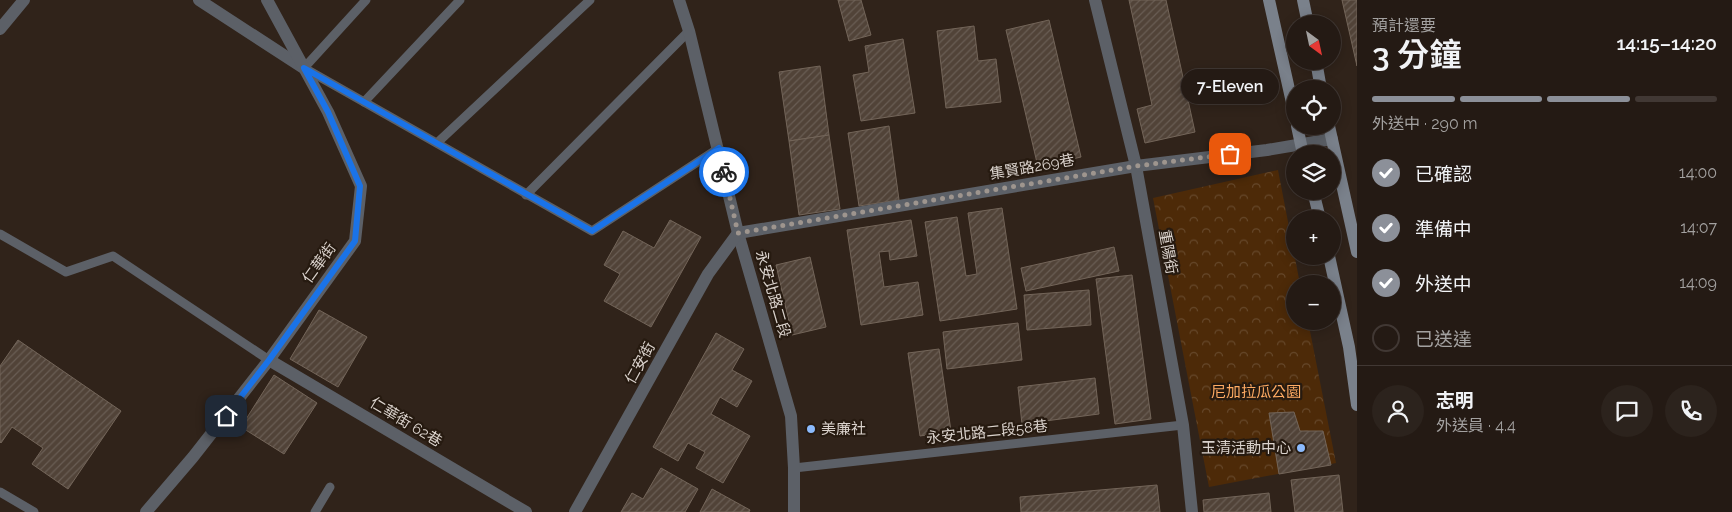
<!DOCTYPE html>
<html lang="zh-TW">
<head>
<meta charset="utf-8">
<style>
	body { margin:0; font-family:Raleway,"Noto Sans TC",sans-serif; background:#2c231d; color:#f1f3f6; height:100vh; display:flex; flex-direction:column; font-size:19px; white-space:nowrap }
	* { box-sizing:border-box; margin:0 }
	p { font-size:16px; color:#a3a1a0 }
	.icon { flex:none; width:28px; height:28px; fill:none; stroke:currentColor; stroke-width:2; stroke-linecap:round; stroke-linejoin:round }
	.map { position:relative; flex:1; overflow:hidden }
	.side { display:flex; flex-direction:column; background:#241a14; width:375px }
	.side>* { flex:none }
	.needle { width:32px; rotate:147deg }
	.tools { position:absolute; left:1286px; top:15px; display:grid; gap:10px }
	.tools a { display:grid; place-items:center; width:55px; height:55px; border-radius:50%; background:#241a14; box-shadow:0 2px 12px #0003,0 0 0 1px #413834; font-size:25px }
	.pin { position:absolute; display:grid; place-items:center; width:42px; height:42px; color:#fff; margin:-21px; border-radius:10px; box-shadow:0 2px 8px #0006 }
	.courier { position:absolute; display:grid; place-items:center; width:50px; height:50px; margin:-25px; border:4px solid #1a73e8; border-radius:50%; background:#fff; color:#222; box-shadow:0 1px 6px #0007 }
	.bubble { position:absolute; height:35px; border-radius:18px; background:#241a14; box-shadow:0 2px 12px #0003,0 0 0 1px #413834; font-size:16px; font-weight:600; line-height:35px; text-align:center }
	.overview em { font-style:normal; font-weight:600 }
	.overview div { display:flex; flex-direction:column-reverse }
	.overview { display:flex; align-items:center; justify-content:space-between; height:85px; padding:0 15px }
	h1 { font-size:32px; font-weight:600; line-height:38px }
	.bar { display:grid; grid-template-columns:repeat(4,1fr); gap:8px 5px; align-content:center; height:60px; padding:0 15px }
	.bar i { height:6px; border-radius:4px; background:#413834 }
	.bar .selected { background:#8c9099 }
	.bar p { grid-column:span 4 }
	.line { display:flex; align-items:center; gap:12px; padding:0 15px; border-top:1px solid #413834 }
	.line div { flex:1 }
	.round { display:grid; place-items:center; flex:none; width:52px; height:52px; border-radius:26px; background:#2c231d }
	ol { padding:0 15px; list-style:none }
	li { display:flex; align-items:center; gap:15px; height:55px }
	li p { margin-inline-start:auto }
	li .icon { padding:5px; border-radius:50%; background:#8c9099; color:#fff; stroke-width:4 }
	li:last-child { color:#a3a1a0 }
	li i { width:28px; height:28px; border:2px solid #413834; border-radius:50% }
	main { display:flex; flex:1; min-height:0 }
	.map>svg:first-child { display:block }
</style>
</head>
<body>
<main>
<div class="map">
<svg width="1357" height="512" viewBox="0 0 1357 512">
	<defs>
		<pattern id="forest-crowns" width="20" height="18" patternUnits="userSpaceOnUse" patternTransform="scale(1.25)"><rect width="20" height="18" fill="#4d2a08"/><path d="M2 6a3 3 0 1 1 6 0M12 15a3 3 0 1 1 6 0" fill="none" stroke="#66482b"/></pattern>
		<pattern id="building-hatch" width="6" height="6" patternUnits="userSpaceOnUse" patternTransform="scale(1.25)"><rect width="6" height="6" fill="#514338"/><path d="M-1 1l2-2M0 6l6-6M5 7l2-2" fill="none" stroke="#695d54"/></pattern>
	</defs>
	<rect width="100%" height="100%" fill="#30231a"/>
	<!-- forest -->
	<path fill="url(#forest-crowns)" d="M1278,170L1300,284H1295V321H1308L1336,463L1209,487L1153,198Z"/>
	<!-- building -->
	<g fill="url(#building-hatch)" stroke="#736559">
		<path d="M838,0H861L871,35L849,41Z"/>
		<path d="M1129,0H1166L1195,132L1145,143L1137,109L1152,105Z"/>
		<path d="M1342,0H1357V66Z"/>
		<path d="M1049,20L1081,157L1038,167L1006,30Z"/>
		<path d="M974,26L978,61L996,59L1001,102L946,108L937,31Z"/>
		<path d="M903,39L915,113L861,121L853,75L869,72L865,46Z"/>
		<path d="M820,66L829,135L789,141L779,72Z"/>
		<path d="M889,126L899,200L859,206L848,133Z"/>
		<path d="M829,135L840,209L799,215L789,141Z"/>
		<path d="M1002,208L1017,309L940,321L925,222L957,217L966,276L977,274L968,213Z"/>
		<path d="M670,220L701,237L651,327L604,301L620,274L604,265L623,231L654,248Z"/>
		<path d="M911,220L917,256L890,260L889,251L879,252L884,287L918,282L923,315L861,325L847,230Z"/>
		<path d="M1114,247L1119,271L1026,291L1021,268Z"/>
		<path d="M810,257L826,327L792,335L776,265Z"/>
		<path d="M1132,275L1151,419L1115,424L1096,279Z"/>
		<path d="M1089,290L1091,325L1027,330L1024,295Z"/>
		<path d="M319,310L367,337L338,387L290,359Z"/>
		<path d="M1018,323L1022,360L947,369L943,332Z"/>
		<path d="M716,333L744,349L732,370L752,381L737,407L720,397L711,414L750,436L723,483L696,468L705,452L688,443L678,461L653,447Z"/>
		<path d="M18,340L121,411L68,489L32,464L43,448L12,427L1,443L0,442V366Z"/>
		<path d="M939,349L951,431L920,436L908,353Z"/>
		<path d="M274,375L317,403L284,454L241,427Z"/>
		<path d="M1095,378L1099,414L1022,424L1018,387Z"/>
		<path d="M1294,412L1300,431H1323L1331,465L1279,474L1269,413Z"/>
		<path d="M661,468L698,489L685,512H621L632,493L643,499Z"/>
		<path d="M1339,475L1343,512H1295L1291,480Z"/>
		<path d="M1157,485L1160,512H1021L1020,497Z"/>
		<path d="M712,489L750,510L749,512H700Z"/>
		<path d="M1269,493L1271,512H1204L1203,500Z"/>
	</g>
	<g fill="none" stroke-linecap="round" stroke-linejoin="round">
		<!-- service -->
		<g stroke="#5c6067" stroke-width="9">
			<path d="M366,0L304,68L592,231L719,148"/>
			<path d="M364,102L460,0"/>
			<path d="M437,143L590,0"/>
			<path d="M526,195L689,31"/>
			<path d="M0,234L66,272L113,256L269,360"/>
			<path d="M794,468L1183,425"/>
			<path d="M0,492L34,512"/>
			<path d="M315,512L330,487"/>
		</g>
		<!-- minor -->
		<g stroke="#5c6067" stroke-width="12">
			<path d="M199,0L302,67"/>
			<path d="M679,0L689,31L738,233L791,416L794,468V512"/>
			<path d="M1095,0L1136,166L1183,425L1192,512"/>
			<path d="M0,29L24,0"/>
			<path d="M269,360L526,512"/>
			<path d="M146,512L193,457L269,360L355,241L361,186L328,112L267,0"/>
			<path d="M575,512L708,274L738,233L1136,166L1267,150L1332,139"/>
		</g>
		<!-- secondary -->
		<g stroke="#7a818b" stroke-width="12">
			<path d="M1269,0L1295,116"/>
			<path d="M1303,0L1308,24"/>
			<path d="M1316,61L1321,89"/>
			<path d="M1297,126L1303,154"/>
			<path d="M1329,126L1357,252"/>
			<path d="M1313,191L1320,219"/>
			<path d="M1329,256L1349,347L1357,405"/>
		</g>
	</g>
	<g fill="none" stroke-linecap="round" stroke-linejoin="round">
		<!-- done -->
		<path stroke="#9e958e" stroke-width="5" stroke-dasharray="0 9" d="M724,172L738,233L1136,166L1230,154"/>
		<!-- route -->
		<path stroke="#1a73e8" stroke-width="6" d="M226,416L269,360L355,241L360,186L328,112L304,68L592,231L719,148L724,172"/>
	</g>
	<!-- markers -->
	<g fill="#8bbafc" stroke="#261a10" stroke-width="2">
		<circle cx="811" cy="429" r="5"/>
		<circle cx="1301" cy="448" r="5"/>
	</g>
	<g text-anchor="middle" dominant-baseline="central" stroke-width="4.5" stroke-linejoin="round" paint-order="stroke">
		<!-- street labels -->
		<g font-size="15" fill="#dad2cc" stroke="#261a10">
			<text transform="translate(1032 167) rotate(-10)">集賢路269巷</text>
			<text transform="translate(1168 252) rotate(80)">重陽街</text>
			<text transform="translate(319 263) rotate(-54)">仁華街</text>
			<text transform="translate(773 294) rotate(74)">永安北路二段</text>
			<text transform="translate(640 363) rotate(-61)">仁安街</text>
			<text transform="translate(406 422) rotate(31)">仁華街 62巷</text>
			<text transform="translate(987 432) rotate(-6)">永安北路二段58巷</text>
		</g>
		<!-- park labels -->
		<g font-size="15" fill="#ffab63" stroke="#261a10">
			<text x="1256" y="392">尼加拉瓜公園</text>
		</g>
		<!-- poi labels -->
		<g font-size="15" fill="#dad2cc" stroke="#261a10" text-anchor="start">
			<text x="821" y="429">美廉社</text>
			<text x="1291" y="448" text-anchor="end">玉清活動中心</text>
		</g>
	</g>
</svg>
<div class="tools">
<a><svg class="needle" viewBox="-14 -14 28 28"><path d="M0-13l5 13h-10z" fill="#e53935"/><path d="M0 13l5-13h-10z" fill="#a3a1a0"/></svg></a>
<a><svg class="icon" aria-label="locate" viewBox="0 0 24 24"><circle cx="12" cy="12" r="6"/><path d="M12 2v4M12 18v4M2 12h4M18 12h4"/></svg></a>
<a><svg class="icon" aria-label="layers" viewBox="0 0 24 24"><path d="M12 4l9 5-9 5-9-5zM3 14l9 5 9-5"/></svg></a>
<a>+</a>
<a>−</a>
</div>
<div class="pin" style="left:1230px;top:154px;background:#ea580c"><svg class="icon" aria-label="bag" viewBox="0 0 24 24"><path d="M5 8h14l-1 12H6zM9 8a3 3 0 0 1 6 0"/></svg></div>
<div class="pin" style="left:226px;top:416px;background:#1f2937"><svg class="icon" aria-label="home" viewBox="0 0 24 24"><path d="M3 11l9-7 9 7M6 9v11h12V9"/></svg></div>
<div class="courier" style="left:724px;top:172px"><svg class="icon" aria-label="bike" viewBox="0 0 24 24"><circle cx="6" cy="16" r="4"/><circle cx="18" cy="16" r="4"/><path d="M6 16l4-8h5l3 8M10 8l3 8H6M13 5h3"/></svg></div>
<div class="bubble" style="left:1181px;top:69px;width:98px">7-Eleven</div>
</div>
<section class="side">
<div class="overview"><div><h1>3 分鐘</h1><p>預計還要</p></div><em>14:15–14:20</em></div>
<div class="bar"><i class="selected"></i><i class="selected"></i><i class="selected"></i><i></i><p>外送中 · 290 m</p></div>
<ol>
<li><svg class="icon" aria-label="check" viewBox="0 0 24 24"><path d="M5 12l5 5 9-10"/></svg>已確認<p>14:00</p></li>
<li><svg class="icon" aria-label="check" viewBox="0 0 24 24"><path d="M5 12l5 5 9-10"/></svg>準備中<p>14:07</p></li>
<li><svg class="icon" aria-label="check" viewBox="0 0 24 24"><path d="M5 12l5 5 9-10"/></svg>外送中<p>14:09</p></li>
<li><i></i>已送達</li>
</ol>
<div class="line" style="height:90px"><a class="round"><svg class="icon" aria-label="person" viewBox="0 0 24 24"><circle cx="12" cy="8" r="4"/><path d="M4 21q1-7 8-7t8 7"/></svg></a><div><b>志明</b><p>外送員 · 4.4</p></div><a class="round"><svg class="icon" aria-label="chat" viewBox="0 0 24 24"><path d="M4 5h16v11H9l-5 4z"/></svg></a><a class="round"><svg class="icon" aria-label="phone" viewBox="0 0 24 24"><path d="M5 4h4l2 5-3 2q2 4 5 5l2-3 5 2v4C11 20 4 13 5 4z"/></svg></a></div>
</section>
</main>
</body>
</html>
